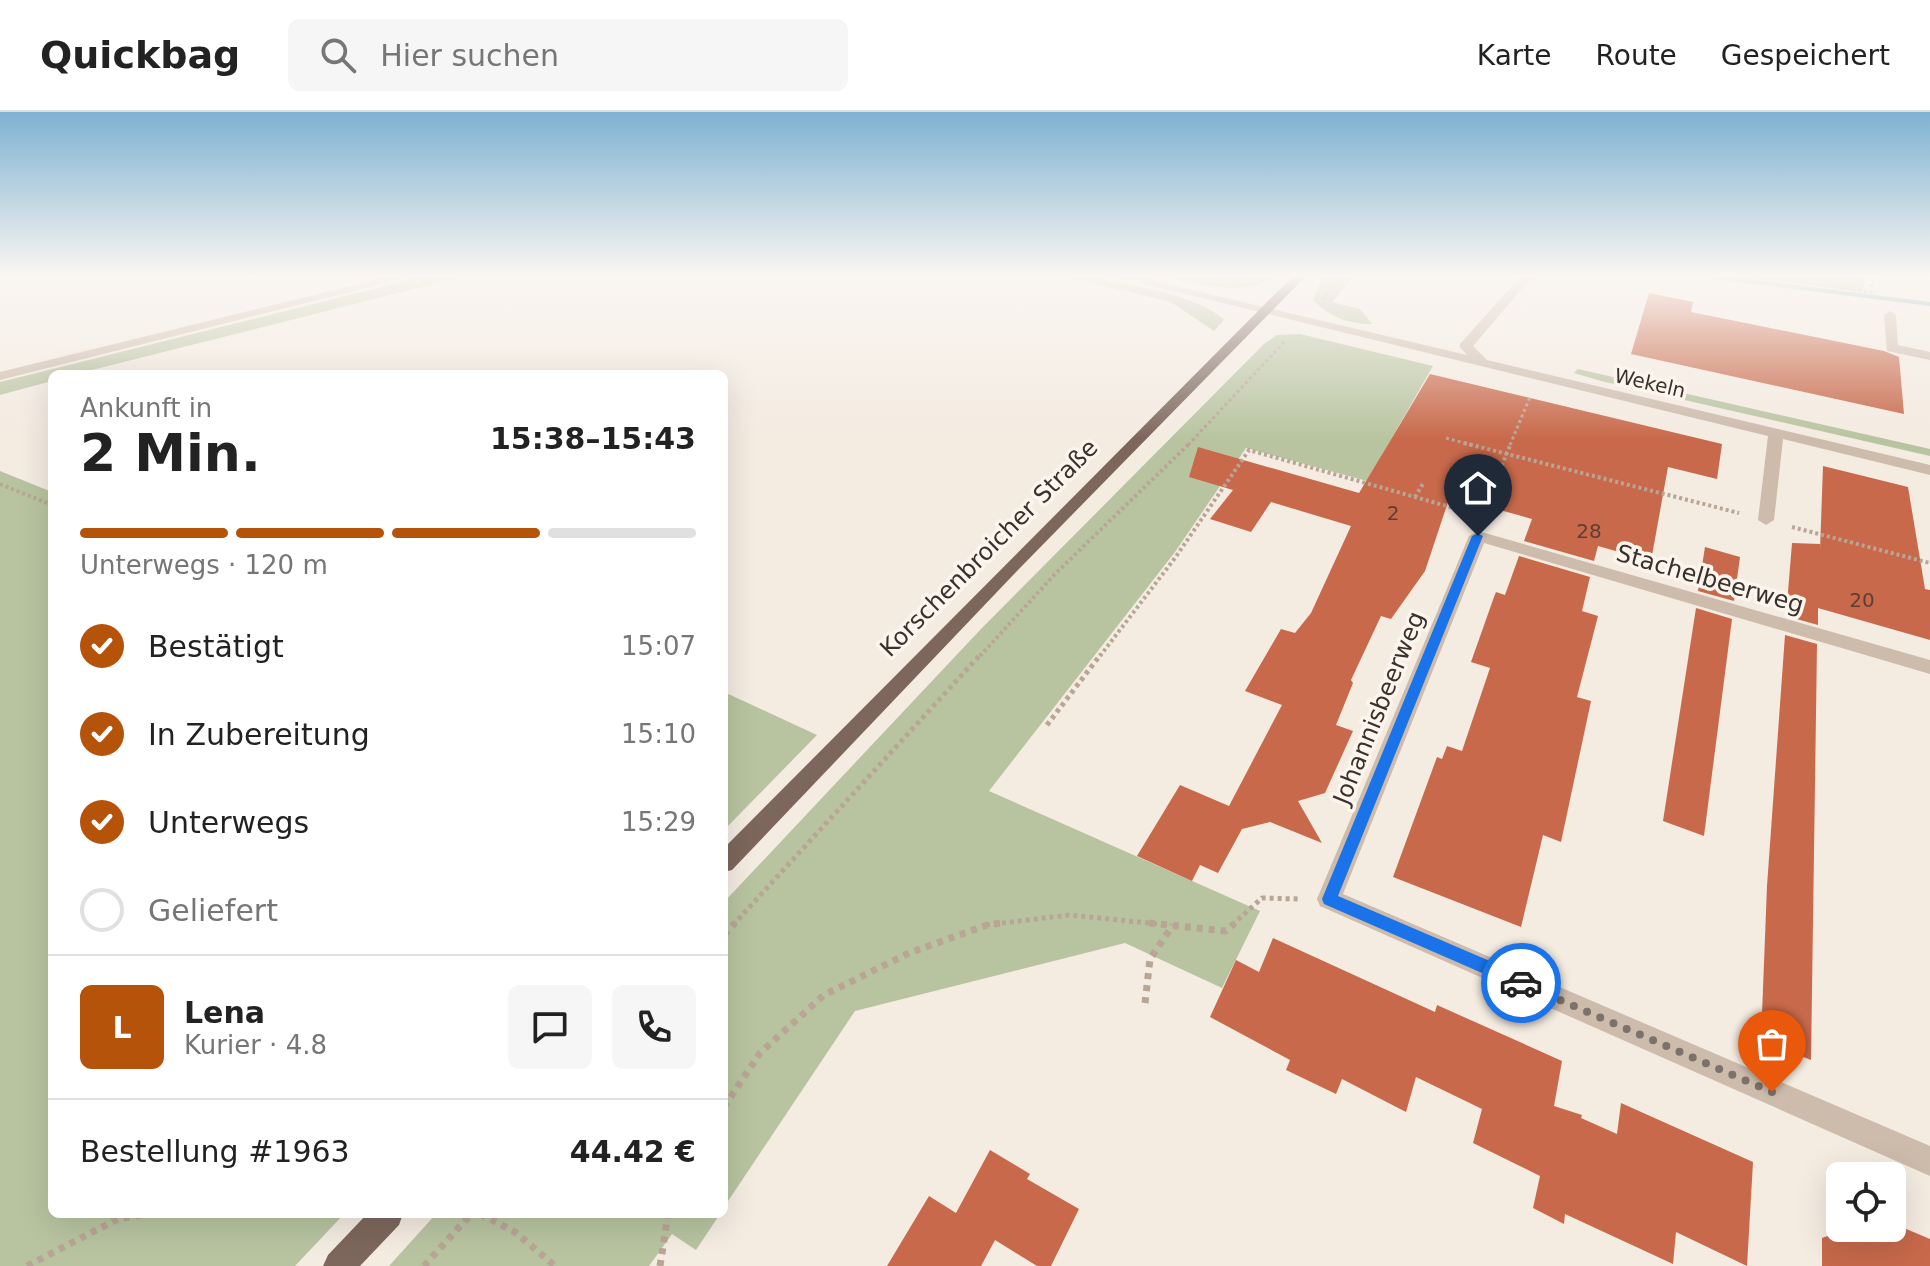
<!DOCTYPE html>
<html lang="de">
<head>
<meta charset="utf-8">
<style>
	body { margin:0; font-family:"DejaVu Sans",sans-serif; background:#f6f6f6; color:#222; height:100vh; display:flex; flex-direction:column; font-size:30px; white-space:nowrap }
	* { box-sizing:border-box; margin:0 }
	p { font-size:26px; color:#767676 }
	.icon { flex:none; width:44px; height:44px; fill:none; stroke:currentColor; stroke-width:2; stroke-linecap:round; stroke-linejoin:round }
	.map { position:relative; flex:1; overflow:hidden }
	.details { position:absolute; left:48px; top:258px; width:680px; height:848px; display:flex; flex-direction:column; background:#fff; border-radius:12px; box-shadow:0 8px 32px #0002 }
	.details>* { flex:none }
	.controls { position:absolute; left:1826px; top:1050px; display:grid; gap:16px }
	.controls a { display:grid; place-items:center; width:80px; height:80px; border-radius:12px; background:#fff; box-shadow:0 8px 32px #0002; font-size:40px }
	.pin { position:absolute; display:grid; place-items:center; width:68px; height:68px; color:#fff; margin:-82px -34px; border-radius:50% 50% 50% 0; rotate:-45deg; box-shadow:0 0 8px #0007 }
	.pin .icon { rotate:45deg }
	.courier { position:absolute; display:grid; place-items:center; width:80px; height:80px; margin:-40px; border:6px solid #1a73e8; border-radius:50%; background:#fff; color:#222; box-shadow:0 2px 10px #0007 }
	.headline em { font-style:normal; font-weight:800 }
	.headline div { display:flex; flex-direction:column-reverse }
	.headline { display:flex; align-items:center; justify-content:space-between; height:136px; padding:0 32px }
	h1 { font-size:52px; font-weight:800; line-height:60px }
	.bar { display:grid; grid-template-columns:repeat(4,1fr); gap:12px 8px; align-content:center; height:96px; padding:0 32px }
	.bar i { height:10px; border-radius:6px; background:#e0e0e0 }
	.bar .current { background:#b45309 }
	.bar p { grid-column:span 4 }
	.line { display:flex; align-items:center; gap:20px; padding:0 32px; border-top:2px solid #e0e0e0 }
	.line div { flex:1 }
	.round { display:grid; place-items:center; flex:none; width:84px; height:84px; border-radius:12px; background:#f6f6f6 }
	ol { padding:0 32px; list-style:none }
	li { display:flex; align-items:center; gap:24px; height:88px }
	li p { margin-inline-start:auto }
	li .icon { padding:8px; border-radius:50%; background:#b45309; color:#fff; stroke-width:4 }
	li:last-child { color:#767676 }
	li i { width:44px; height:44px; border:4px solid #e0e0e0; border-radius:50% }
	header { display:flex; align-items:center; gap:48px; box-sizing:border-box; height:112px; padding:0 40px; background:#fff; border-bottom:2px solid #e0e0e0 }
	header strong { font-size:38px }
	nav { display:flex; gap:44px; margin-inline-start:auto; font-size:28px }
	.search { width:560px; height:72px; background:#f6f6f6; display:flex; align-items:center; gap:20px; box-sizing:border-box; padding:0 28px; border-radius:12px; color:#767676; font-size:30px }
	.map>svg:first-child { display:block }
</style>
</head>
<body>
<header>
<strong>Quickbag</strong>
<div class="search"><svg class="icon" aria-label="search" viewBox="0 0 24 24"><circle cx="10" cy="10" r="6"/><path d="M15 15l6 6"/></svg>Hier suchen</div>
<nav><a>Karte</a><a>Route</a><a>Gespeichert</a></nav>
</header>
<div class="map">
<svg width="1930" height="1154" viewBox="0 0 1930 1154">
	<rect width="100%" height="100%" fill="#f4ebe1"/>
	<!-- green -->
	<g fill="#b8c4a0">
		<path d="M421,165H461L76,262H52V269L0,283V270Z"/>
		<path d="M1067,165C1103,165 1200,182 1224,208L1214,219L1171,190Z"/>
		<path d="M1168,165H1273C1246,185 1198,172 1168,165Z"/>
		<path d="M1323,165H1354L1332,190L1360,197L1372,212C1349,212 1329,205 1313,188Z"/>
		<path d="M1746,165H1864L1863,180Z"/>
		<path d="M1300,222L1433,254L1367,369L1246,336L1175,440L989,679L1260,799L1222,876L1125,831L855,899L724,1095V790L981,517L1264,232L1277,223Z"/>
		<path d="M1578,257L1930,337V344L1601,269L1574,261Z"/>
		<path d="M0,359L52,380V1102H344L295,1154H0Z"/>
		<path d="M724,580L817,623L724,718Z"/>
		<path d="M436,1102H720L696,1138L672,1122L649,1154H389Z"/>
	</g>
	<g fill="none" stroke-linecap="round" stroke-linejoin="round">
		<!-- stream -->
		<path fill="#7fb0b2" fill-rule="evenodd" d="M1711,165H1732L1930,190V194L1715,167Z"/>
	</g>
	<!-- building -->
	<g fill="#c8694b">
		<path d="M1649,181L1693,190L1691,200L1884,239L1899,245L1904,302L1631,242Z"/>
		<path d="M1430,262L1722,332L1717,367L1668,355L1651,449L1598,434L1594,449L1524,429L1532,407L1450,384L1425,459L1391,507L1381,504L1351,568L1353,571L1336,613L1353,619L1325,681L1298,689L1322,731L1270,710L1242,717L1218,761L1200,753L1192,769L1137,744L1180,673L1229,694L1282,593L1245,579L1281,517L1295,521L1311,501L1351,414L1271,390L1251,420L1210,407L1233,378L1189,365L1198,335L1359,381Z"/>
		<path d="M1823,354L1908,375L1925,477L1930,478V528L1818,496V513L1786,504L1792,431L1820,432V438Z"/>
		<path d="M1705,435L1740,445L1734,489L1698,479Z"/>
		<path d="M1519,444L1590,465L1582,499L1598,504L1577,585L1591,589L1561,730L1543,723L1521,815L1393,765L1437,645L1442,647L1447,634L1462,639L1490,556L1471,550L1494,485L1496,480L1505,483Z"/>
		<path d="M1696,496L1732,507L1704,724L1663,709Z"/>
		<path d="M1785,523L1817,532L1811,948L1761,928L1767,774Z"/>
		<path d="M1273,826L1435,900L1437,893L1562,949L1554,994L1582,1003L1581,1006L1617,1022L1621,991L1753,1050L1747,1154L1676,1120L1673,1152L1565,1102L1564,1112L1533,1096L1540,1064L1473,1031L1482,997L1416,965L1406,1000L1342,967L1336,982L1286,958L1290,948L1210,905L1236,848L1259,860Z"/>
		<path d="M990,1038L1030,1062L1027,1067L1079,1097L1051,1154H1037L995,1128L981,1154H887L929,1084L956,1101Z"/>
		<path d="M1833,1085L1840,1088V1116H1892V1111L1930,1127V1154H1822V1126L1833,1122Z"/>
	</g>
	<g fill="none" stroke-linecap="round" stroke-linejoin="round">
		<!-- path-far3 -->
		<g stroke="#b9a596" stroke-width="3" stroke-dasharray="3 3" stroke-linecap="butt">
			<path d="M1080,165L1096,169"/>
			<path d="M1757,165L1871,180L1872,165"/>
			<path d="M428,171L450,165"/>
			<path d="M1322,188L1338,165"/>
			<path d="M1446,326L1472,333"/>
			<path d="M1188,333L1286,228"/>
			<path d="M1510,333L1530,285"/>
		</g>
		<!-- path-far2 -->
		<g stroke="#b9a596" stroke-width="4" stroke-dasharray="3 3" stroke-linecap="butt">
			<path d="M1464,331L1739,401"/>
			<path d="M0,372L52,393"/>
			<path d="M1415,385L1424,370"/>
			<path d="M1483,398L1511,331"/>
			<path d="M1792,415L1930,451"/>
			<path d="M980,544L1055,462L1190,331"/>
			<path d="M1100,544L1175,446L1249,338L1468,400"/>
		</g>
		<!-- path-far1 -->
		<g stroke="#b9a596" stroke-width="5" stroke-dasharray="4 4" stroke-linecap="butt">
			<path d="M1047,613L1101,542"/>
			<path d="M733,813L981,542"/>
			<path d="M986,813L1069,803L1169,813"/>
			<path d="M1232,813L1262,786L1299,787"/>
		</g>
		<!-- path -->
		<g stroke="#b9a596" stroke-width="7" stroke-dasharray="6 6" stroke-linecap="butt">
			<path d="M1149,811L1226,819L1235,811"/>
			<path d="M724,823L735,811"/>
			<path d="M1145,891L1150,847L1173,813"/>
			<path d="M724,995L760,941L824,883L909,841L987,813L1002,811"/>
			<path d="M480,1102L515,1120L555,1154"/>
			<path d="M27,1154L118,1107L148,1102"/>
			<path d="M424,1154L471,1102"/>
			<path d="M660,1154L668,1102"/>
		</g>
		<!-- minor -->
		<g fill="#cdbbac" fill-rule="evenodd">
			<path d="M388,165H409L0,268V260Z"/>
			<path d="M1116,165H1137L1467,243L1459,234L1461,231L1520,165H1532L1473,234L1487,248L1930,353V363L1783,327L1774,408L1766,413L1758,408L1768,324Z"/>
			<path d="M1890,199L1896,203L1898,233L1930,240V248L1887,239L1884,203Z"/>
			<path d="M1478,419L1930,548V562L1484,431L1343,782L1930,1034V1064L1320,794L1317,787L1469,424Z"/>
		</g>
		<!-- major -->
		<g fill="#7d675c" fill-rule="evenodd">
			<path d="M1292,165H1305L1017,459L732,758L724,760V736Z"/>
			<path d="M367,1102H403L399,1113L360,1154H323L328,1143Z"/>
		</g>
	</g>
	<!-- sky -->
	<linearGradient id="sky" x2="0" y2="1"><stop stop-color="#7eb2d2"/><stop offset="0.5" stop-color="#faf6f2"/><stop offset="1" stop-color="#faf6f2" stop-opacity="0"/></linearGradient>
	<rect width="1930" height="327" fill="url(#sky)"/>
	<!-- route -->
	<path fill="#1a73e8" d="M1478,421L1483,424L1338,784L1527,865L1530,871L1521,878L1324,792L1322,787L1472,424Z"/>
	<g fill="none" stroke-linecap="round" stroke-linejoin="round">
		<!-- done -->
		<path stroke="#7c716b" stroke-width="8" stroke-dasharray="0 14.4" d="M1521,871L1772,980"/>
	</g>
	<g text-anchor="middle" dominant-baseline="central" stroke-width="7" stroke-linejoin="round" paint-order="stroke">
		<!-- far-street labels -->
		<g font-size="20" fill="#3b302b" stroke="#fbf5ee">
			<text transform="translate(1650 271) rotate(13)">Wekeln</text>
		</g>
		<!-- number labels -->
		<g font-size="20" fill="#5e3e33">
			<text x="1393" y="401">2</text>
			<text x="1589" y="419">28</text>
			<text x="1862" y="488">20</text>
		</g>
		<!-- street labels -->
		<g font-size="24" fill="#3b302b" stroke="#fbf5ee">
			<text transform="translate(989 436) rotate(-45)">Korschenbroicher Straße</text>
			<text transform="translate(1710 467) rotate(16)">Stachelbeerweg</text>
			<text transform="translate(1379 596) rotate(-68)">Johannisbeerweg</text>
		</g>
	</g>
</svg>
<div class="controls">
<a><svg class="icon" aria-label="locate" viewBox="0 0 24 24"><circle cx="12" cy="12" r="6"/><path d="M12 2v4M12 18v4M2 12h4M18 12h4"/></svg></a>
</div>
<div class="pin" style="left:1772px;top:980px;background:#ea580c"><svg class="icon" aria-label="bag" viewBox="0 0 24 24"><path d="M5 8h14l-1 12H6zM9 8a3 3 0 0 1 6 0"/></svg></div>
<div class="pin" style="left:1478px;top:424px;background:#1f2937"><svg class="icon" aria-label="home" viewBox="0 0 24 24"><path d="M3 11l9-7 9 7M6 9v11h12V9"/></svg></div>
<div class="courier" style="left:1521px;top:871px"><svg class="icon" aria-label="car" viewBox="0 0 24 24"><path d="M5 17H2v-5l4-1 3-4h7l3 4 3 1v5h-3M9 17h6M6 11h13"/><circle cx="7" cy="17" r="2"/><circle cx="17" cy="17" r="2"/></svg></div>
<section class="details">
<div class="headline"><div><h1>2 Min.</h1><p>Ankunft in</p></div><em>15:38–15:43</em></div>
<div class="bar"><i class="current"></i><i class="current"></i><i class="current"></i><i></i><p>Unterwegs · 120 m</p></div>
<ol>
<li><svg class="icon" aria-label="check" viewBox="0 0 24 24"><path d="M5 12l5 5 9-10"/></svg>Bestätigt<p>15:07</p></li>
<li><svg class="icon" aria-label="check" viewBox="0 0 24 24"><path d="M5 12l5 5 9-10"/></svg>In Zubereitung<p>15:10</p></li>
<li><svg class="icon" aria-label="check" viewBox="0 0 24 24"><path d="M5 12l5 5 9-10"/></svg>Unterwegs<p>15:29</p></li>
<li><i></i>Geliefert</li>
</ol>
<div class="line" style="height:144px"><b class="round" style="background:#b45309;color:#fff">L</b><div><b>Lena</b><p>Kurier · 4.8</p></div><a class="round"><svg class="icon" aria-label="chat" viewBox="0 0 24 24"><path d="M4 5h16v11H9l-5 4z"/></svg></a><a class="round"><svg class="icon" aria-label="phone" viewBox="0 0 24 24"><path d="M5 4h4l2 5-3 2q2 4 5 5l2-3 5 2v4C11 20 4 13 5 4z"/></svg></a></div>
<div class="line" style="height:104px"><div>Bestellung #1963</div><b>44.42 €</b></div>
</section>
</div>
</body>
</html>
